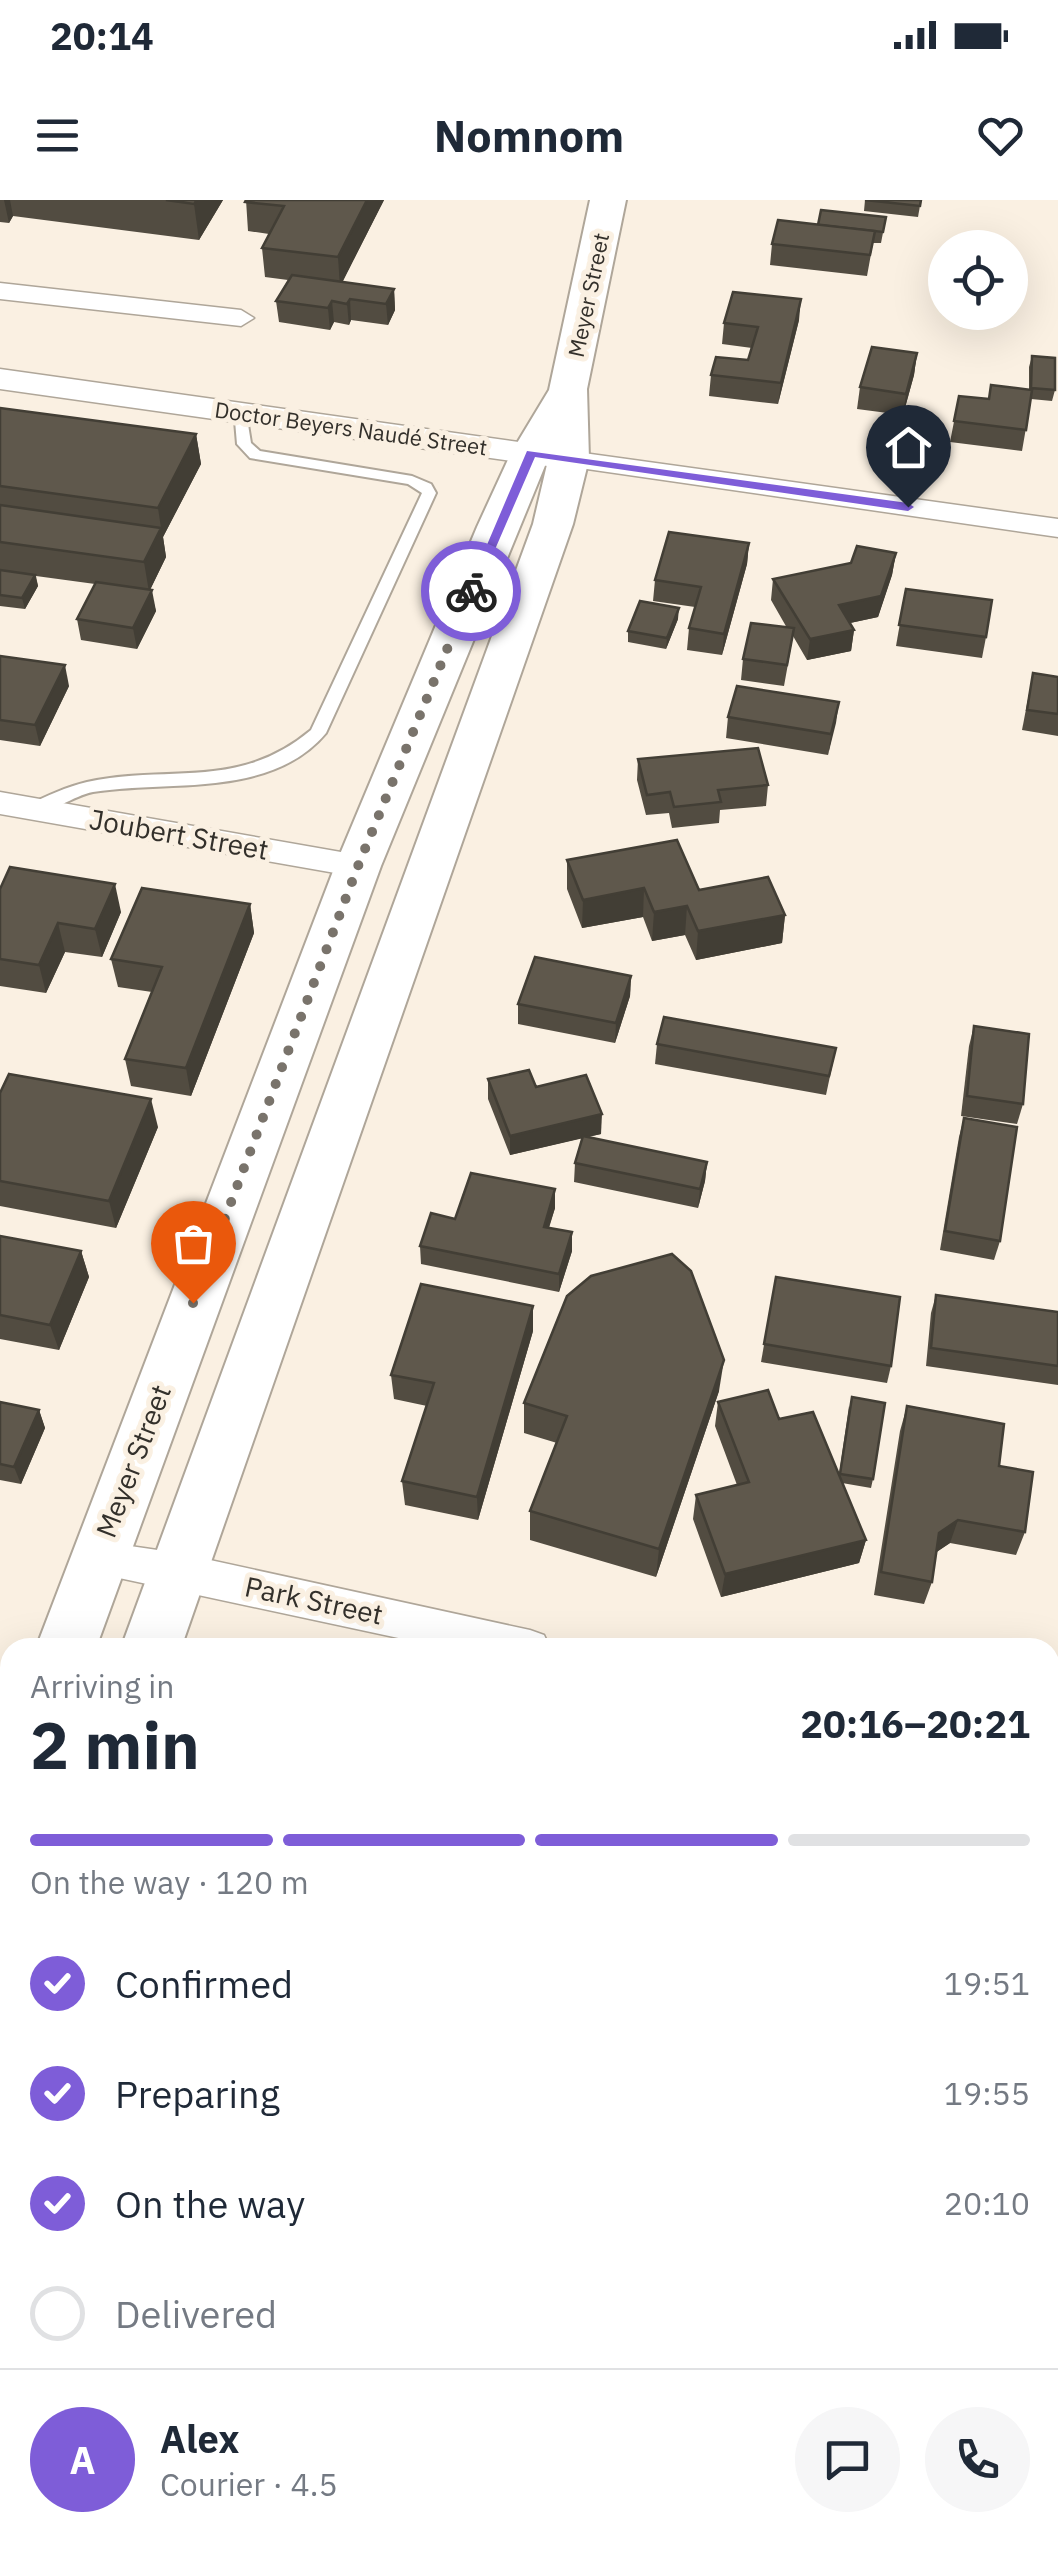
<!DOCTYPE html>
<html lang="en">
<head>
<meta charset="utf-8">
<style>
	body { margin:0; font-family:"IBM Plex Sans",sans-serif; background:#f6f6f7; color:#1f2937; height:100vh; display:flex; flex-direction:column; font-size:38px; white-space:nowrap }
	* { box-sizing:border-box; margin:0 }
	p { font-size:32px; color:#747a83 }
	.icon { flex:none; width:55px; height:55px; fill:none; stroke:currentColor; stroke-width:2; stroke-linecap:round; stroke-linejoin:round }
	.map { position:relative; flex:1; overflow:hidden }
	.details { position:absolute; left:0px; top:1438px; width:1060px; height:932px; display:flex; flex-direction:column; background:#fff; border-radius:30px 30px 0 0; box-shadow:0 10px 40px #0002 }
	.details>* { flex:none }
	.fabs { position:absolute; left:928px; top:30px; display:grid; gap:20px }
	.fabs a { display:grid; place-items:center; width:100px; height:100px; border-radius:50%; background:#fff; box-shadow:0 10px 40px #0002; font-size:50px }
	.pin { position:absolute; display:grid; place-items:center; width:85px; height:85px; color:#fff; margin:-102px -42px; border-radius:50% 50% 50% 0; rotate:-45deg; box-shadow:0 0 10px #0007 }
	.pin .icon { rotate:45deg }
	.courier { position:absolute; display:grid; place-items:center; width:100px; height:100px; margin:-50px; border:8px solid #7e5dd8; border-radius:50%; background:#fff; color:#222; box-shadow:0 2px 12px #0007 }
	.head em { font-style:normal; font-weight:700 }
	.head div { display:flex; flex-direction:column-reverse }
	.head { display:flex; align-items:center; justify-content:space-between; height:170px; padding:0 30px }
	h1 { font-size:65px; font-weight:700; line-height:75px }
	.bar { display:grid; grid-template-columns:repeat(4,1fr); gap:15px 10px; align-content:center; height:120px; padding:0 30px }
	.bar i { height:12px; border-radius:8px; background:#e0e1e3 }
	.bar .active { background:#7e5dd8 }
	.bar p { grid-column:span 4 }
	.line { display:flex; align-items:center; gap:25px; padding:0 30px; border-top:2px solid #e0e1e3 }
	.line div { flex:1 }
	.round { display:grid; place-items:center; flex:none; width:105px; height:105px; border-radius:52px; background:#f6f6f7 }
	ol { padding:0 30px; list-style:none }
	li { display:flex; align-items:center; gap:30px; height:110px }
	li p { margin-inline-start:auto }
	li .icon { padding:10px; border-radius:50%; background:#7e5dd8; color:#fff; stroke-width:4 }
	li:last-child { color:#747a83 }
	li i { width:55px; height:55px; border:5px solid #e0e1e3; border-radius:50% }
	.status { display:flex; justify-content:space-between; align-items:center; height:70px; padding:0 50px; background:#fff; direction:ltr }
	.status svg { height:28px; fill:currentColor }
	header { display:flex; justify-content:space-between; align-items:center; height:130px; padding:0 30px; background:#fff; font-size:45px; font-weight:700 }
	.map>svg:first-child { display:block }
</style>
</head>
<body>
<div class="status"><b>20:14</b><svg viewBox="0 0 49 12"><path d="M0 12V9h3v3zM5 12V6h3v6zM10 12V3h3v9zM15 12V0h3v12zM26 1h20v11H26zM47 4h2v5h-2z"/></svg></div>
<header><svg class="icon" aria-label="menu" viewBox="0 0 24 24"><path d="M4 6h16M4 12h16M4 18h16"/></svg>Nomnom<svg class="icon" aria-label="heart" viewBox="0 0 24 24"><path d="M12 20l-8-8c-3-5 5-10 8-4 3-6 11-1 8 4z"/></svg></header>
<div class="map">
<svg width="1058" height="2368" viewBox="0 0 1058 2368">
	<rect width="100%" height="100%" fill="#faf0e2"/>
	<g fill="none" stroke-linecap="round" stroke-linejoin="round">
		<!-- service casing -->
		<g stroke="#afa699" stroke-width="4">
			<g id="service">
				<path d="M234,209L246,212L251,243L260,251L412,276L431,284L436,293L326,533C271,599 168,580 93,592C72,596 48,616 28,613V605C47,596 66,587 87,582C171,564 238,591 311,530L422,293L408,284L250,258L237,244Z"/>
				<path d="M0,2340L10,2342V2360H67L71,2368H0Z"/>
			</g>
		</g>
		<!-- minor casing -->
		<g stroke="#afa699" stroke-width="3">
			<g id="minor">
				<path d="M0,83L241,110L254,118L241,126L0,99Z"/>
				<path d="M569,251L1058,319V337L559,265L556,259Z"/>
				<path d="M0,592L358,655L369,658L374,666L369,674L358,677L0,614Z"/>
				<path d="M96,1341L178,1353L530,1430L544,1435L550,1448H445L82,1370L76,1358L82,1346Z"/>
				<path d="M1050,1541L1058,1543V1583L1050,1581Z"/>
			</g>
		</g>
		<!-- tertiary casing -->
		<g stroke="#afa699" stroke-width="3">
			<path id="tertiary" d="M0,169L569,249L581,252L586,259L581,266L569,269L0,189Z"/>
		</g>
		<!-- secondary casing -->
		<g stroke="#afa699" stroke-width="4">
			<g id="secondary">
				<path d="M590,0H626L587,189L589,259L573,324L181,1448H121L533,324L549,256L381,666L96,1448H36L335,666L477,327L511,253L549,190Z"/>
				<path d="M10,1582V1667L0,1671V1585Z"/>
				<path d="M10,1816V1906L0,1910V1820Z"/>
			</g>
		</g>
		<!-- service -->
		<use href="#service" fill="#fff" fill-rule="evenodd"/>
		<!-- minor -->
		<use href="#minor" fill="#fff" fill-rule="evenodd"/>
		<!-- tertiary -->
		<use href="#tertiary" fill="#fff" fill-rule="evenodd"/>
		<!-- secondary -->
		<use href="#secondary" fill="#fff" fill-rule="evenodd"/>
	</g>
	<!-- wall -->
	<g fill="#524c41">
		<path d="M0,0H223L199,40L13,16L9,23L0,22Z"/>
		<path d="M246,0H384L342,82L394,89L395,110L388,125L351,120L349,125L334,122L330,130L279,122L276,101L288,80L265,77L262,48L269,34L248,31Z"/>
		<path d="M865,0H921L918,17L864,11Z"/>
		<path d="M886,17L881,43H873L867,76L770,65L772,44L818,25Z"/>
		<path d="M799,120L778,204L709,196L711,175L748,160L752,148L722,144L724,123Z"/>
		<path d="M917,153L914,175L903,215L857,209L860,187Z"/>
		<path d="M1032,156L1055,190L1052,201L1031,199L1022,251L950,242L959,196L988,199L1029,189V167Z"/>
		<path d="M0,208L196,234L201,264L163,337L166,357L150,390L156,411L137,449L81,440L77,419L95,384L36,376L38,386L25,409L0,406Z"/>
		<path d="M749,343L747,364L722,455L687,450L689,428L695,407L653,401L655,380Z"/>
		<path d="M896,353L892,375L878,417L850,423L854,430L851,451L807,460L793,436L784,486L741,480L743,459L787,428L771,400L773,379Z"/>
		<path d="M906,389L986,437L982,458L896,446Z"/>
		<path d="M678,419L666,449L628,442V431Z"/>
		<path d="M0,456L69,486L40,546L0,540Z"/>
		<path d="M1033,473L1058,477V536L1022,530Z"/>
		<path d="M839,502L828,555L726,538L728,517Z"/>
		<path d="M638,559L768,585L766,606L720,610L719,623L672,628L669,613L646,615L637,580Z"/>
		<path d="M567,660L699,690L785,715L782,743L696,760L685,735L652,741L643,717L582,728L567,689Z"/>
		<path d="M0,689L121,712L102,757L65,752L46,793L0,786Z"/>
		<path d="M250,704L254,733L191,896L131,886L125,859L152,792L118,787L111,759Z"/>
		<path d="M631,776L630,796L615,843L518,824V804Z"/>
		<path d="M974,826L1023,904L1017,924L961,916L969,846Z"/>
		<path d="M657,844L836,848L826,895L655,864Z"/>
		<path d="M488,879L536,887L601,934L587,937L707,962L705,981L698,1008L574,982L575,963L582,938L510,955L488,899Z"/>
		<path d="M0,893L158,927L116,1028L0,1006Z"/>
		<path d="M964,918L1000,1041L994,1060L940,1050L959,937Z"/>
		<path d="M555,989V1008L549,1028L572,1032V1051L559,1092L421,1064L420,1046L455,1019Z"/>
		<path d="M0,1036L81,1051L89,1077L59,1150L0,1139Z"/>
		<path d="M776,1077L891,1166L887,1183L761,1162Z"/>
		<path d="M936,1095L1058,1112V1185L926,1166L931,1113Z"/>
		<path d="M533,1131L478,1320L405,1305L402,1281L427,1206L394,1199L391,1175Z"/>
		<path d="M719,1191L656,1377L530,1340V1311L557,1243L524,1233V1203Z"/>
		<path d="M0,1202L39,1210L45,1228L21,1284L0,1280Z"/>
		<path d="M718,1202L779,1219L839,1275L849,1206L873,1279L871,1288L842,1283L866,1340L859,1363L721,1397L693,1319L696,1295L737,1285L715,1226Z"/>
		<path d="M907,1206L999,1266L1025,1332L1016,1355L950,1343L936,1352L932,1382L924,1404L874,1395L900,1231Z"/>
		<path d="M1050,1981L1058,1983V2117L1050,2114Z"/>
	</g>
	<!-- shaded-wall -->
	<g fill="#423e35">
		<path d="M4,0H10L13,16L9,23Z"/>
		<path d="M197,0H223L199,40L194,4Z"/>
		<path d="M367,0H384L340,87L338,57Z"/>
		<path d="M394,89L395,110L388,125L386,104Z"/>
		<path d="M350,99L351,120L349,125L347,104Z"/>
		<path d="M801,99L799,120L778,204L781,183Z"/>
		<path d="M332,101L334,122L330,130L328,108Z"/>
		<path d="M917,153L914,175L903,215L906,194Z"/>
		<path d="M196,234L201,264L163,337L166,357L149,392L144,362L161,328L158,308Z"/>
		<path d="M749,343L747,364L722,455L724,434Z"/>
		<path d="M896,353L892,375L878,417L836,426L839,405Z"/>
		<path d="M35,375L38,386L25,409L22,398Z"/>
		<path d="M152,390L156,411L137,449L133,428Z"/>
		<path d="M679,408L678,419L666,449L667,438Z"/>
		<path d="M854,430L851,451L807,460L810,439Z"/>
		<path d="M65,465L69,486L40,546L35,525Z"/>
		<path d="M839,502L836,523L828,555L831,534Z"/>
		<path d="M115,684L121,712L102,757L95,729Z"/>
		<path d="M644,688L643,717L582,728L583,700Z"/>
		<path d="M250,704L254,733L191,896L186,868Z"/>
		<path d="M687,706L685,735L652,741L654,712Z"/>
		<path d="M785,715L782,743L696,760L698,731Z"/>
		<path d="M58,723L65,752L46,793L39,765Z"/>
		<path d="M631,776L630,796L615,843L616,823Z"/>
		<path d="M151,899L158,927L116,1028L109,1001Z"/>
		<path d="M602,914L601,934L510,955V936Z"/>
		<path d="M707,962L705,981L698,1008L700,989Z"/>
		<path d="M555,989V1008L543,1045L544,1027Z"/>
		<path d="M572,1032V1051L559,1092V1074Z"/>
		<path d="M81,1051L89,1077L59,1150L50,1125Z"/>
		<path d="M533,1106V1131L478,1320L477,1297Z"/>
		<path d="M724,1160L719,1191L656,1377L659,1349Z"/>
		<path d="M39,1210L45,1228L21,1284L14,1267Z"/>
		<path d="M958,1320L950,1343L931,1356L939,1333Z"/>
		<path d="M866,1340L859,1363L721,1397L725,1374Z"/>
	</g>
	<!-- building -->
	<g fill="#5f584c" stroke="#423e35" stroke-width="2.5">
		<path d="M166,0H197L194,4Z"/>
		<path d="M246,0H367L338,57L262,48L284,6L245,2Z"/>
		<path d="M865,0H921L920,6Z"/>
		<path d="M821,10L886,17L883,32L818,25Z"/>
		<path d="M778,20L875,31L870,55L772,44Z"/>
		<path d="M292,75L394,89L386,104L350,99L347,104L332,101L328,108L276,101Z"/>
		<path d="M733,92L801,99L781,183L711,175L716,157L748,160L758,127L724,123Z"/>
		<path d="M872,147L917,153L906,194L860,187Z"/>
		<path d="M1032,156L1055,158V190L1031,188Z"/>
		<path d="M991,185L1032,190L1026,230L954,221L959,196L989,199Z"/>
		<path d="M0,208L196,234L158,308L0,286Z"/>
		<path d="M0,305L161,328L144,362L0,342Z"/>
		<path d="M669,332L749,343L724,434L689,428L701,387L655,380Z"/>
		<path d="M857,346L896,353L881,396L839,405L854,430L810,439L773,379L851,363Z"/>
		<path d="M0,370L35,375L22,398L0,395Z"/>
		<path d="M96,382L152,390L133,428L77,419Z"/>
		<path d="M906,389L992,400L986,437L899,425Z"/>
		<path d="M640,401L679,408L667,438L628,431Z"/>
		<path d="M751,423L794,428L787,465L743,459Z"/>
		<path d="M0,456L65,465L35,525L0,520Z"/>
		<path d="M1033,473L1058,477V514L1027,510Z"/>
		<path d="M737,486L839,502L831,534L728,517Z"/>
		<path d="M758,548L768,585L718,590L721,602L674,607L670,592L647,595L638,559Z"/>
		<path d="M677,640L699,690L768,677L785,715L698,731L687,706L654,712L644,688L583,700L567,660Z"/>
		<path d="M10,667L115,684L95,729L58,723L39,765L0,759V689Z"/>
		<path d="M142,688L250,704L186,868L125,859L162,767L111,759Z"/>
		<path d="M535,757L631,776L616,823L518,804Z"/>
		<path d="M664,817L836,848L829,876L657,844Z"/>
		<path d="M974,826L1029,834L1023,904L967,896Z"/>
		<path d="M529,870L536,887L586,875L602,914L510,936L488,879Z"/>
		<path d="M9,874L151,899L109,1001L0,981V893Z"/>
		<path d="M964,918L1017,927L1000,1041L945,1031Z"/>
		<path d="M583,936L707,962L700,989L575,963Z"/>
		<path d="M471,973L555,989L544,1027L572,1032L559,1074L420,1046L431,1013L455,1019Z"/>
		<path d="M0,1036L81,1051L50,1125L0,1115Z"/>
		<path d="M672,1054L691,1071L724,1160L659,1349L530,1311L567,1216L524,1203L567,1096L591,1076Z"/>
		<path d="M776,1077L900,1097L891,1166L764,1144Z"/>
		<path d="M421,1084L533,1106L477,1297L402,1281L434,1183L391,1175Z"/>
		<path d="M936,1095L1058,1112V1166L931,1148Z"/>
		<path d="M768,1190L779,1219L813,1212L866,1340L725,1374L696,1295L749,1282L718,1202Z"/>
		<path d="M852,1197L885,1203L873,1279L840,1274Z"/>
		<path d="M0,1202L39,1210L14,1267L0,1264Z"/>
		<path d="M907,1206L1004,1224L999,1266L1033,1272L1025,1332L958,1320L939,1333L932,1382L881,1372Z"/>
		<path d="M1050,1981L1058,1983V2103L1050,2100Z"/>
	</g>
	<!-- route -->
	<path fill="#7e5dd8" d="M527,251L908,303L914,307L908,311L535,257L477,391L466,394Z"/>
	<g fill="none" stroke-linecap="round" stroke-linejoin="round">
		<!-- done -->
		<path stroke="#79736b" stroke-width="10" stroke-dasharray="0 18" d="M193,1103L358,666L471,391"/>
	</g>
	<g text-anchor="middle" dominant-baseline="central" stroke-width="10" stroke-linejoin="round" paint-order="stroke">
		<!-- far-street labels -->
		<g font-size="22" fill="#33302b" stroke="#faf0e2">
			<text transform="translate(588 95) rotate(-78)">Meyer Street</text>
			<text transform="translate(351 228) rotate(8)">Doctor Beyers Naudé Street</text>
		</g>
		<!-- street labels -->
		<g font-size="28" fill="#33302b" stroke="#faf0e2">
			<text transform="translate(179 634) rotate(10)">Joubert Street</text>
			<text transform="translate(133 1261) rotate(-69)">Meyer Street</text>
			<text transform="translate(314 1400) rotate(12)">Park Street</text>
		</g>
	</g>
</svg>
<div class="fabs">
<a><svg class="icon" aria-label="locate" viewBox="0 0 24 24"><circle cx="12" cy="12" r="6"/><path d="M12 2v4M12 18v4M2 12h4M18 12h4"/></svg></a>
</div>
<div class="pin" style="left:193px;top:1103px;background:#ea580c"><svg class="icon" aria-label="bag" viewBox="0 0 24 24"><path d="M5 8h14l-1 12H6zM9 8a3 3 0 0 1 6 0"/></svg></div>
<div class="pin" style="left:908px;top:307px;background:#1f2937"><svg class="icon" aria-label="home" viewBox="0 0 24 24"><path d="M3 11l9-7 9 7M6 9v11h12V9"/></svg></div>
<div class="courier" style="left:471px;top:391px"><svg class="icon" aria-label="bike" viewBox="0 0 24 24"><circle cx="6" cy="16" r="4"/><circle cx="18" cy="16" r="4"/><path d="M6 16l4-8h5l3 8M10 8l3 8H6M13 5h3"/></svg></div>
<section class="details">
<div class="head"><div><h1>2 min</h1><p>Arriving in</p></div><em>20:16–20:21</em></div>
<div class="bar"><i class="active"></i><i class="active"></i><i class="active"></i><i></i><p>On the way · 120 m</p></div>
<ol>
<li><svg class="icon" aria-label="check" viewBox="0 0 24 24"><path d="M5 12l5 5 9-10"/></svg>Confirmed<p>19:51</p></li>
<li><svg class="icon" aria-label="check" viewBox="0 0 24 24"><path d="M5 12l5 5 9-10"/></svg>Preparing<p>19:55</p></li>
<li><svg class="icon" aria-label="check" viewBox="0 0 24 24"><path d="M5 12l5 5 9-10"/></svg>On the way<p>20:10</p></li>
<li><i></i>Delivered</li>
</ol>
<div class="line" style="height:180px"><b class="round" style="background:#7e5dd8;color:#fff">A</b><div><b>Alex</b><p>Courier · 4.5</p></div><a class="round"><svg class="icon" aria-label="chat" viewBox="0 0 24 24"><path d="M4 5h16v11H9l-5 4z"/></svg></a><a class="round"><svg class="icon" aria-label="phone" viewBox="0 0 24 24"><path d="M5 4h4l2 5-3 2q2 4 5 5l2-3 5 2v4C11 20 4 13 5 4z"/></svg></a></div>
</section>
</div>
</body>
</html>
